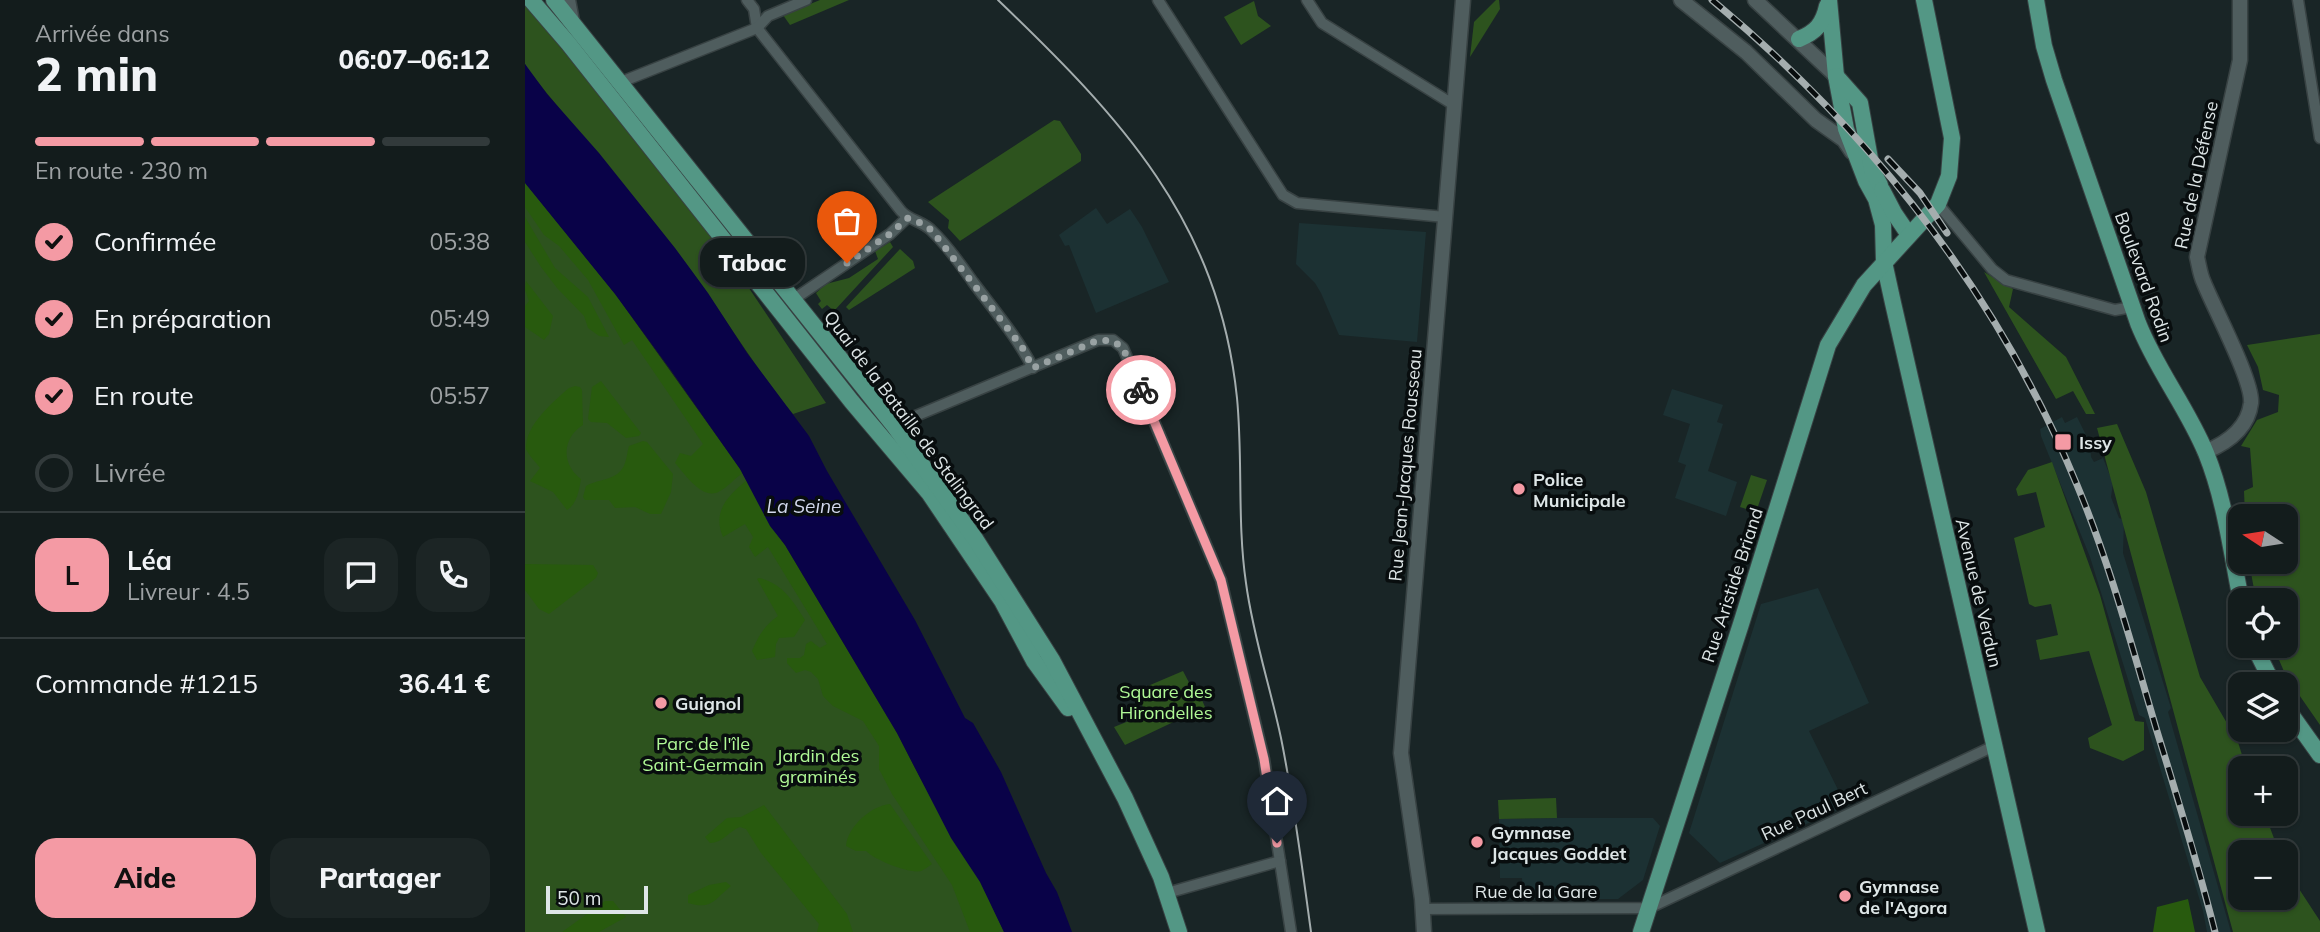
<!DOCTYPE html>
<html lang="fr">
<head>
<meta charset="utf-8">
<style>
	body { margin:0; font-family:Mulish,sans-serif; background:#1c2525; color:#f1f3f6; height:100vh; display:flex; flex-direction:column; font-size:26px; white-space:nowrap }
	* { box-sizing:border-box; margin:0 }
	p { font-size:23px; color:#9da1a3 }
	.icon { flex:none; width:38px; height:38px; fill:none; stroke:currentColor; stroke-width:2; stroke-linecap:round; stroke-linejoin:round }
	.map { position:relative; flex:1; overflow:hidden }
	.details { display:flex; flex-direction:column; background:#131c1c; width:525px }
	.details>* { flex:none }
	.needle { width:46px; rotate:282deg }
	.fabs { position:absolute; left:1703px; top:504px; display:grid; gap:14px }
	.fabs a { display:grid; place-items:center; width:70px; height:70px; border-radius:14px; background:#131c1c; box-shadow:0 2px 5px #0004,0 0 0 2px #323a3b; font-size:35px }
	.scale { position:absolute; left:21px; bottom:18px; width:102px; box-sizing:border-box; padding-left:7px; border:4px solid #dee6e7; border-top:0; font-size:19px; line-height:24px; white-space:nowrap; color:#dee6e7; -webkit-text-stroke:5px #080d0e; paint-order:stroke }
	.pin { position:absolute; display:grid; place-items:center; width:60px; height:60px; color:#fff; margin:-72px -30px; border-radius:50% 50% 50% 0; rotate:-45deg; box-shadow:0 0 7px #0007 }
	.pin .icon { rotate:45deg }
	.courier { position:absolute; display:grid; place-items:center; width:70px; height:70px; margin:-35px; border:5px solid #f49aa4; border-radius:50%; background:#fff; color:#222; box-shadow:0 2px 9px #0007 }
	.bubble { position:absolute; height:49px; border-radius:21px; background:#131c1c; box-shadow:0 2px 5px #0004,0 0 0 2px #323a3b; font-size:23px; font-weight:800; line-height:49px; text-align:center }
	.summary em { font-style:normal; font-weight:800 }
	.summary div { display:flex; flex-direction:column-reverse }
	.summary { display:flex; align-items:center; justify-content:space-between; height:119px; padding:0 35px }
	h1 { font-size:46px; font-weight:800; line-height:52px }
	.bar { display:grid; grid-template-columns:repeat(4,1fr); gap:10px 7px; align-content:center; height:84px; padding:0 35px }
	.bar i { height:9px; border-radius:5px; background:#323a3b }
	.bar .current { background:#f49aa4 }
	.bar p { grid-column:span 4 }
	.line { display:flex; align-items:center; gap:18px; padding:0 35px; border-top:2px solid #323a3b }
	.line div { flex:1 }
	.round { display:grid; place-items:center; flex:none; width:74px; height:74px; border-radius:21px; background:#1c2525 }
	ol { padding:0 35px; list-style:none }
	li { display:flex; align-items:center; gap:21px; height:77px }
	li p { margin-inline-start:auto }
	li .icon { padding:7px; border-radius:50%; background:#f49aa4; color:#111; stroke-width:4 }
	li:last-child { color:#9da1a3 }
	li i { width:38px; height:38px; border:4px solid #323a3b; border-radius:50% }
	.primary-button { display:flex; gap:14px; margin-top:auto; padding:14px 35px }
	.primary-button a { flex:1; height:80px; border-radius:21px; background:#f49aa4; color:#111; font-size:28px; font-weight:800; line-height:80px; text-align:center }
	.primary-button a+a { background:#1c2525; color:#f1f3f6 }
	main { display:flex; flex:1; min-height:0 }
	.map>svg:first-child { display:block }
</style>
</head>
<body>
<main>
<section class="details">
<div class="summary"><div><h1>2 min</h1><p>Arrivée dans</p></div><em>06:07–06:12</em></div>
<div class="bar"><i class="current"></i><i class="current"></i><i class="current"></i><i></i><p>En route · 230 m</p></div>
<ol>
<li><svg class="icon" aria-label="check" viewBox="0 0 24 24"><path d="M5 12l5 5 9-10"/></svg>Confirmée<p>05:38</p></li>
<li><svg class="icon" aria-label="check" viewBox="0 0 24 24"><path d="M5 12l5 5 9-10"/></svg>En préparation<p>05:49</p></li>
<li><svg class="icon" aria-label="check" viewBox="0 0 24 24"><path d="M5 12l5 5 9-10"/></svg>En route<p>05:57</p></li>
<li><i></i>Livrée</li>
</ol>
<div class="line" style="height:126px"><b class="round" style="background:#f49aa4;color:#111">L</b><div><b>Léa</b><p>Livreur · 4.5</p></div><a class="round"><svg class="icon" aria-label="chat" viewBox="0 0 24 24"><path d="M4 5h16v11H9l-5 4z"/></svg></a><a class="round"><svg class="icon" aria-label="phone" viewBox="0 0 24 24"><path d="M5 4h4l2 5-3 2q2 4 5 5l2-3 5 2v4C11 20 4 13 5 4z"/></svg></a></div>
<div class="line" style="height:91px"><div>Commande #1215</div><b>36.41 €</b></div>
<div class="primary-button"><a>Aide</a><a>Partager</a></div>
</section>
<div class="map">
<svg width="1795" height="932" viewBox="0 0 1795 932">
	<rect width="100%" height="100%" fill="#192526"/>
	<!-- built -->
	<g fill="#1c3133">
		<path d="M571,208L582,224L605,209L617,227L644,282L571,313L544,245L540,246L534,235Z"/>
		<path d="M774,223L901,232L892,342L814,335L796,293L790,283L771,264Z"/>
		<path d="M1147,389L1198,405L1192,422L1198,424L1183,471L1212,482L1201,516L1150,498L1161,465L1153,462L1165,424L1138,415Z"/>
		<path d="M1537,417L1540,423L1552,417L1565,443L1566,457L1569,462L1578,458L1588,483L1586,497L1594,518L1599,520L1598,553L1646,708L1643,712L1706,932H1682L1678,911L1620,718L1614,715L1565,557L1516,436L1515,429Z"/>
		<path d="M1293,588L1344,703L1284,731L1321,806L1195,863L1164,833L1236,604Z"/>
		<path d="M1032,818H1128L1135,826L1118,880L1093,899H998L997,878H975L974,819Z"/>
	</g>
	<!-- green -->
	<g fill="#2d531e">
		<path d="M0,0L181,224L301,403L268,414C225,362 192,303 150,249C104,188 51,131 4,71L0,64Z"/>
		<path d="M295,0H324L265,25L258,15Z"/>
		<path d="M971,0H974L975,9L945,57L949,22Z"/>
		<path d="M729,1L733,16L746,26L716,45L699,17Z"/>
		<path d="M529,120L535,121L556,154V161L435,241L423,228L424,220L403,202Z"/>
		<path d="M0,183L90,294L215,469L455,881L479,932H0Z"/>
		<path d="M365,242L368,247L309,311L302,305L297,309L293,304L296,301L291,293L301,284L324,278L353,259L350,251Z"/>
		<path d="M375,249L388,261L390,268L324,310L321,307Z"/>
		<path d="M1459,272L1488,289L1484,307L1541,357L1570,414H1561L1548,391L1531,399Z"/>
		<path d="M1795,334V725L1761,676L1748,646H1760V600H1731L1724,562H1760V516H1720L1719,491L1728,487L1725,448L1716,446L1732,420L1753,412L1754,395L1738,390L1733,367L1722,345Z"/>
		<path d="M1592,424L1621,492L1675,677L1713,742L1721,768H1715V814H1740L1754,852H1715V898H1760L1761,869L1795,921V932H1708L1572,428Z"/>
		<path d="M1527,462L1575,595L1610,721L1619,722V750L1598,761L1565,748L1563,738L1587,725L1564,651L1515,660L1511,640L1533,635L1526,604L1510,607L1504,604L1489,538L1520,527L1511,492L1493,496L1491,489L1503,470Z"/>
		<path d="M1226,475L1242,480L1231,512L1215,507Z"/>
		<path d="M658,671L670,694L674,693L680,707L600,745L589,727L621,714L611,691Z"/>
		<path d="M1031,798L1032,818L974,819L973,800Z"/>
	</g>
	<!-- forest -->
	<g fill="#285a0e">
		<path d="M0,183L90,294L215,469L218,473C210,478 203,487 195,491C178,502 160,474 150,463L155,453L166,456L178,444L107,340L99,345L63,280L34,246L19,235L0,207Z"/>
		<path d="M0,217L30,268L63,297L84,337L74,336L63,328L59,316L32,288L16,267L0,242Z"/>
		<path d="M1,281L28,316L24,334L19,340L0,327V306L4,301L0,290Z"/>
		<path d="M76,381L116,433L114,436L101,438L82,423L66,422L63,419L67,387Z"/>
		<path d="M50,386L55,387L57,390L58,425C37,438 36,464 56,479C54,490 52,504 42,510L28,492L5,481L15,468C11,462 4,456 1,449C0,425 29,401 44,388Z"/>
		<path d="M118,441L122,442L148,474L146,492L136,514H125L110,507L90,508L84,500H60L58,497L61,486C75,478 94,481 100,463C102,458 102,452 104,446Z"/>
		<path d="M222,480L245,526L260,545L372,733L426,838L455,881L477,929L473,932H445L427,885L367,794L354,769V746L338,721L308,706L298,696L293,679L286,672L280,670L271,673L262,663V658H275L279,655L281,644L286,641L295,648L302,644L243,547L230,557L224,547L228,537L220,524L198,537C187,511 203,496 222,480Z"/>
		<path d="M0,564L68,565L73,573L71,578L24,614L14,609L0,590Z"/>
		<path d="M234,578C257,583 268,601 280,620L269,637L254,638L251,644L250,657L232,660L227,651C234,635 239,626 253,616L232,579Z"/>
		<path d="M365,804L407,864C403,867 400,869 396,871C384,874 350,860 341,851H331L321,846C323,826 346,806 365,804Z"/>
		<path d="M239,805L322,914L328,932H292L294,924L236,853L221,829L215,827C204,831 198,843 185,843L180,837L202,818L216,817Z"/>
		<path d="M201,882L206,886C189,900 187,910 163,903V895L184,885Z"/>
		<path d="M1663,899L1670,932H1628L1632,907Z"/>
		<path d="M80,901H88L101,917L74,932H37Z"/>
	</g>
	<!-- water -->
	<path fill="#090248" d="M0,64L22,94L74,153L150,248L183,293L222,353L284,436L302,471L390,620L440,718L448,723L476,772L521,873L532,892L547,932H479L455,882L426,838L372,733L260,545L245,526L215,469L145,369L90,294L0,183Z"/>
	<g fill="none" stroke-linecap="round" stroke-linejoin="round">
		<!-- street casing -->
		<g stroke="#384243" stroke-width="13">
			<g id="street">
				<path d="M222,0L229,9L232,28L376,211C385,221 398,221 407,231C423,246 436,265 448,282C469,310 492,337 508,368"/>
				<path d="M633,0L758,195L772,203L920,217"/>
				<path d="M782,0L797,23L929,105"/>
				<path d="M1773,0L1795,138"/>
				<path d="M96,82L232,28L243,16L281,0"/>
				<path d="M1413,204L1467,269L1481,280L1590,310L1607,307"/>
				<path d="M269,299L365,234L382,218"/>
				<path d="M370,427L381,420L573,340H588L598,348L696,580L739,759L766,932"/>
				<path d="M642,893L755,861"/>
				<path d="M898,909L1124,908L1469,746"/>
			</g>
		</g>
		<!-- secondary casing -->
		<g stroke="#384243" stroke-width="17">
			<g id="secondary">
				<path d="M43,0L47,21"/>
				<path d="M1156,0L1221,52L1291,120L1319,140L1327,152"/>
				<path d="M1230,0L1311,76"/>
				<path d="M1680,452C1702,443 1723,429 1726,403C1728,381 1689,308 1679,283C1675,275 1674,265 1672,257L1715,60V0"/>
				<path d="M899,932L897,899L876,753L938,0"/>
			</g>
		</g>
		<!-- primary casing -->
		<g stroke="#384243" stroke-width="18">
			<g id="primary">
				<path d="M6,0L43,43L327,402L404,493L477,601L509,661L543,708"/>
				<path d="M29,0L370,427L451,540L527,660L600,798L636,877L654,932"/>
				<path d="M1304,0L1311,76L1321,129L1341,181L1351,199L1358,225L1359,262L1368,303L1512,932"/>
				<path d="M1511,0L1519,46L1529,80L1613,323C1631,369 1662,407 1681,453C1700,500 1706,551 1716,600"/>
				<path d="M1274,39C1291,32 1298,24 1302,6"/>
				<path d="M1311,76L1335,103L1347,170L1355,185"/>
				<path d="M1357,190L1369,213L1384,235"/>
				<path d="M1729,646L1748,684"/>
				<path d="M1760,706L1795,755"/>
				<path d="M1116,932L1216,624L1303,345L1339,285L1413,204L1424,176L1427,138L1399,0"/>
			</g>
		</g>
		<!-- street -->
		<use href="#street" stroke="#4f5d5e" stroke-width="10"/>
		<!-- secondary -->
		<use href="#secondary" stroke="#4f5d5e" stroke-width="14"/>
		<!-- primary -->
		<use href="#primary" stroke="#539785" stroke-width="16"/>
		<!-- tram -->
		<path stroke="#a4adae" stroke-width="2" d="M473,0C595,117 694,221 712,398C718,460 712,522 721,583C728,636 745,686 756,738C769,802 777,867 786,932"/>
		<!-- rail casing -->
		<g stroke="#a4adae" stroke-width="7">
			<g id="rail">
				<path d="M1187,0C1346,132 1473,293 1552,485C1585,564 1607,647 1631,728C1652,796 1673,864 1690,932"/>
				<path d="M1363,159L1395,193L1422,233"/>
			</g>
		</g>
		<!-- rail -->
		<use href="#rail" stroke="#080d0e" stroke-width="4.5" stroke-dasharray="13" stroke-linecap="butt"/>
	</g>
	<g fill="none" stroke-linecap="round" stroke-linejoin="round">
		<!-- done -->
		<path stroke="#99a2a3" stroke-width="7" stroke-dasharray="0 12.6" d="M322,263L365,234L383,218L401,225L408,232L497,347L508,368L573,340L588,341L598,348L616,390"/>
		<!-- route -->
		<path stroke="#f49aa4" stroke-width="9" d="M616,390L696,580L739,759L752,843"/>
	</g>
	<!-- markers -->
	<g fill="#f49aa4" stroke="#080d0e" stroke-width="2.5">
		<rect x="1529" y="433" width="18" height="18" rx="3.5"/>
		<circle cx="994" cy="489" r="7"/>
		<circle cx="136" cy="703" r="7"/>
		<circle cx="952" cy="842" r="7"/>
		<circle cx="1320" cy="896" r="7"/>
	</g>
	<g text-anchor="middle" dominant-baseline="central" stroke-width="7" stroke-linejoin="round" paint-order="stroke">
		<!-- street labels -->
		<g font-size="18" fill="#dee6e7" stroke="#080d0e">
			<text transform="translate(1671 175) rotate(-78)">Rue de la Défense</text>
			<text transform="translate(1619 277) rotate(70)">Boulevard Rodin</text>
			<text transform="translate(384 420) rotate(53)">Quai de la Bataille de Stalingrad</text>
			<text transform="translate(880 465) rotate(-85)">Rue Jean-Jacques Rousseau</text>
			<text transform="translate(1207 585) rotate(-72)">Rue Aristide Briand</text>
			<text transform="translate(1454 593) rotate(77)">Avenue de Verdun</text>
			<text transform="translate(1289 811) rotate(-25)">Rue Paul Bert</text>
			<text x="1011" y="891">Rue de la Gare</text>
		</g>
		<!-- poi labels -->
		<g font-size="18" font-weight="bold" fill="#dee6e7" stroke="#080d0e" text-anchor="start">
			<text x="1554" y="442">Issy</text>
			<text x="1008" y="479">Police<tspan x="1008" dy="21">Municipale</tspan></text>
			<text x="150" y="703">Guignol</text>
			<text x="966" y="832">Gymnase<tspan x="966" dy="21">Jacques Goddet</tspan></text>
			<text x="1334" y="886">Gymnase<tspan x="1334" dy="21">de l'Agora</tspan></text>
		</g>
		<!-- park labels -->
		<g font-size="18" fill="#b0f996" stroke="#080d0e">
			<text x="641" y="691">Square des<tspan x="641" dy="21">Hirondelles</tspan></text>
			<text x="178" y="743">Parc de l'île<tspan x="178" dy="21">Saint-Germain</tspan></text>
			<text x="293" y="755">Jardin des<tspan x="293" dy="21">graminés</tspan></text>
		</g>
		<!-- water labels -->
		<g font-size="19" font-style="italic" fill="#d2d8ed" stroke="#080d0e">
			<text x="279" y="506">La Seine</text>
		</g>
	</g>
</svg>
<div class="fabs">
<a><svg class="needle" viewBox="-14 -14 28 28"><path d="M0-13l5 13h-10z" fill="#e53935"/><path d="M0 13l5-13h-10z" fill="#9da1a3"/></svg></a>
<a><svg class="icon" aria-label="locate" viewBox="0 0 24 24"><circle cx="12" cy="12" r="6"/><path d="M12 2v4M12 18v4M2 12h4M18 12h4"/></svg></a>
<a><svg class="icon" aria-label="layers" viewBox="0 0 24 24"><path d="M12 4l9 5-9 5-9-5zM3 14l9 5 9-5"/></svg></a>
<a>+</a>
<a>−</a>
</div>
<div class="scale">50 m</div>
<div class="pin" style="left:322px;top:263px;background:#ea580c"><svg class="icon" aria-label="bag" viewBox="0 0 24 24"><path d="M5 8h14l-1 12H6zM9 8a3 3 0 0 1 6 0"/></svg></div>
<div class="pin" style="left:752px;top:843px;background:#1f2937"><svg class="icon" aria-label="home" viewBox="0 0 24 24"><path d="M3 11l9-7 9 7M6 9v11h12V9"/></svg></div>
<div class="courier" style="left:616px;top:390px"><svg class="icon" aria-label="bike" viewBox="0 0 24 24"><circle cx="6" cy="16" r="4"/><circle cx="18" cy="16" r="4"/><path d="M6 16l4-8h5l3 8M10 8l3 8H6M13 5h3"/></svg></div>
<div class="bubble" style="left:175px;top:238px;width:105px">Tabac</div>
</div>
</main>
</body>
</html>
